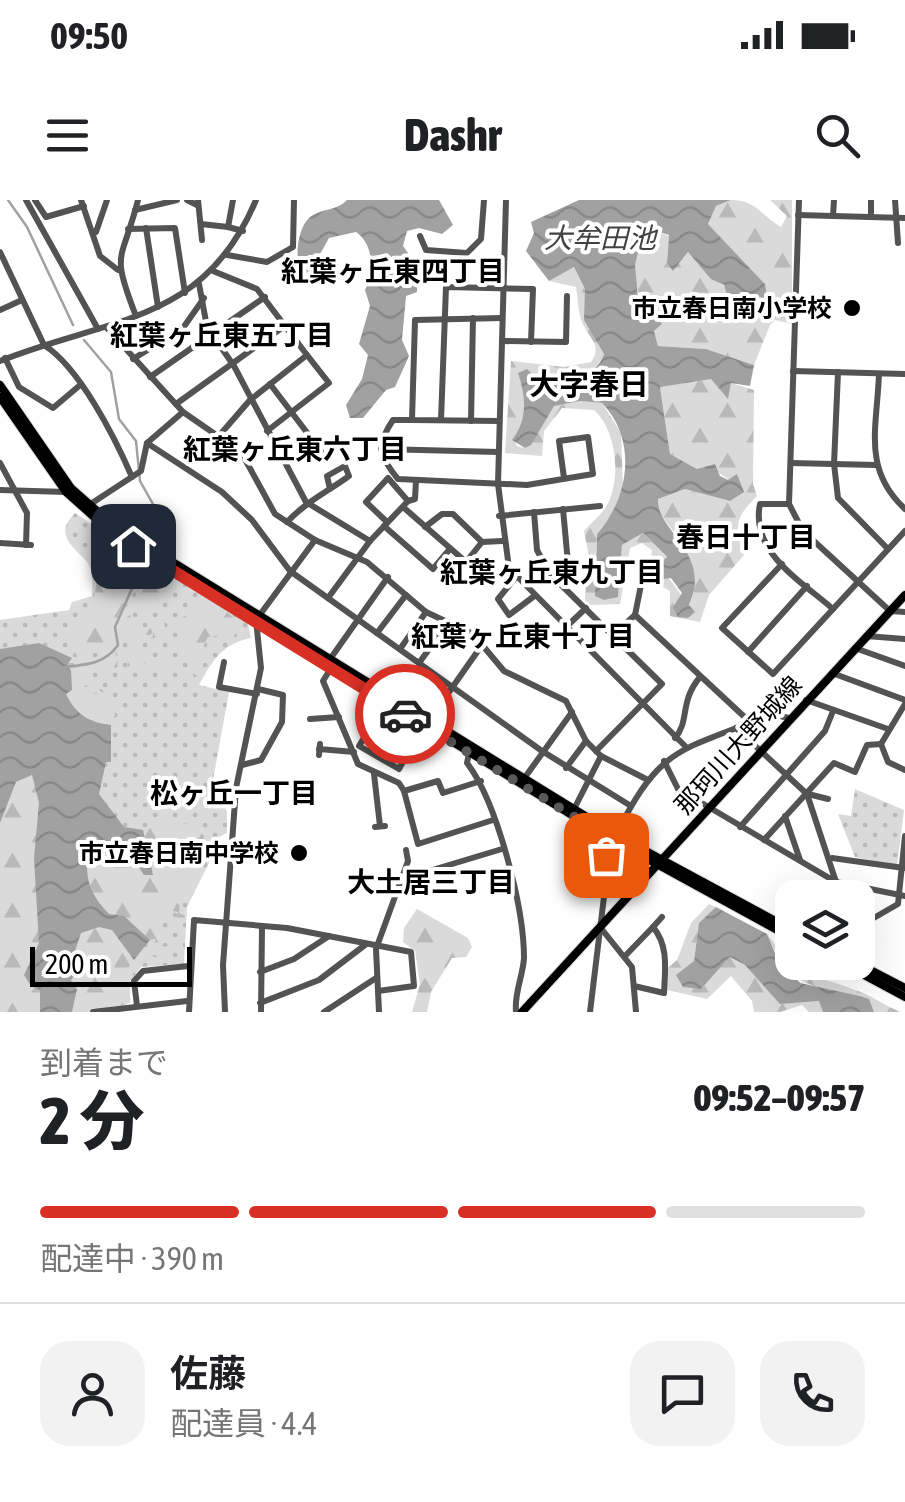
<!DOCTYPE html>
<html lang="ja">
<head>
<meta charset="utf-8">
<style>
	body { margin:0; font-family:"Asap Condensed","Noto Sans JP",sans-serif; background:#f2f2f2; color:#202124; height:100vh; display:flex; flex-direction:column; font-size:38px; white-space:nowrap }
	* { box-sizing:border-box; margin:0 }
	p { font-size:32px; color:#757577 }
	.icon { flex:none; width:55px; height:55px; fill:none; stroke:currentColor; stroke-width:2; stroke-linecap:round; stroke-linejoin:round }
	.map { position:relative; height:812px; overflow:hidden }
	.sheet { display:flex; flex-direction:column; background:#fff; flex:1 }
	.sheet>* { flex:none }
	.tools { position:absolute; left:775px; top:680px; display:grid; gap:20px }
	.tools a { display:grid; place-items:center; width:100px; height:100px; border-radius:20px; background:#fff; box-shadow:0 10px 40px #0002; font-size:50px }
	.scale { position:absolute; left:30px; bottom:25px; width:162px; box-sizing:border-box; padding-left:10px; border:5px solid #000; border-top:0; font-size:28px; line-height:35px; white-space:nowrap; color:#000; -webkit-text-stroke:8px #fff; paint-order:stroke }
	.pin { position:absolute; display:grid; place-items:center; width:85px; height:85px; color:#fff; margin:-42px; border-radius:20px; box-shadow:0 5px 15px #0006 }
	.courier { position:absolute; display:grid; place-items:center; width:100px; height:100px; margin:-50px; border:8px solid #d93025; border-radius:50%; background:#fff; color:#222; box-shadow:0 2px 12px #0007 }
	.summary em { font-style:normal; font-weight:800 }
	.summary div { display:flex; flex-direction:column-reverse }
	.summary { display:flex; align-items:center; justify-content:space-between; height:170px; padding:0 40px }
	h1 { font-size:65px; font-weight:800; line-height:75px }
	.bar { display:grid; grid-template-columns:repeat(4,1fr); gap:15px 10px; align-content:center; height:120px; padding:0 40px }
	.bar i { height:12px; border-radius:8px; background:#e0e0e0 }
	.bar .current { background:#d93025 }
	.bar p { grid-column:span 4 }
	.line { display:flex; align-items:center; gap:25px; padding:0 40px; border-top:2px solid #e0e0e0 }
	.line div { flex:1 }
	.round { display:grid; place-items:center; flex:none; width:105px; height:105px; border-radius:30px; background:#f2f2f2 }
	.status { display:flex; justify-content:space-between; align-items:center; height:70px; padding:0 50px; background:#fff; direction:ltr }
	.status svg { height:28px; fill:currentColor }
	header { display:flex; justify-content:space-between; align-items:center; height:130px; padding:0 40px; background:#fff; font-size:45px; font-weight:800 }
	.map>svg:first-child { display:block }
</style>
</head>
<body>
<div class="status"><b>09:50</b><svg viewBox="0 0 49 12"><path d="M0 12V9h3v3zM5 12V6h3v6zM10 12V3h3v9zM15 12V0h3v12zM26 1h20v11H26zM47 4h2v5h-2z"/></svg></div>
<header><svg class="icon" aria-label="menu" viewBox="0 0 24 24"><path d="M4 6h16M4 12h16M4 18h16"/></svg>Dashr<svg class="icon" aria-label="search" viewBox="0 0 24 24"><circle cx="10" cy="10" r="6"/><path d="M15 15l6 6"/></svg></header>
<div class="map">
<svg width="905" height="812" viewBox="0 0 905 812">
	<defs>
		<pattern id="grass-dots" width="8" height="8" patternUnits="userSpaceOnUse" patternTransform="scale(2.5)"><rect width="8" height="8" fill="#dadada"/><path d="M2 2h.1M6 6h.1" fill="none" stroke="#b9b9b9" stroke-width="1.8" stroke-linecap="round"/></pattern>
		<pattern id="forest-firs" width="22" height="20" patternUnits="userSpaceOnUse" patternTransform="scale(2.5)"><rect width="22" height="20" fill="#dadada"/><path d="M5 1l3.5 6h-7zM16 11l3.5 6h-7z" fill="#b9b9b9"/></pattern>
		<pattern id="water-waves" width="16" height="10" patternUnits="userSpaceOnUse" patternTransform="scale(2.5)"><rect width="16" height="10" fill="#a1a1a1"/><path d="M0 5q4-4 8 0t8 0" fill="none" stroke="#898989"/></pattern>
	</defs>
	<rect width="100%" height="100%" fill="#fff"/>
	<!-- grass -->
	<g fill="url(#grass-dots)">
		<path d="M75,313L248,424L251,438C224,443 212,460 199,485L229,492L213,580L227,612V633L207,643L211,659L187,707L184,764L141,767L130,781V803L90,812H0V420L69,410L72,402L92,396C92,385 94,371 87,362C73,346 53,335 75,313Z"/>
		<path d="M855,589L904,610L897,666L855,657L838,614L851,616Z"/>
	</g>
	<!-- forest -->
	<g fill="url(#forest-firs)">
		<path d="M731,0C757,0 761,16 781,27L787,16L770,0H792V124L775,120L770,125L754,165L706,149L658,146L654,131L661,125C635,102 627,68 641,35L656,31L669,36L667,63L679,64L688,52L738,100L769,105L765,84L708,24L716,6Z"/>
		<path d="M574,67L585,89V120L604,154C594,180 559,181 535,177C521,198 529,220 514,238L517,246L525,248L553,206L580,201L602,203L621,233L623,289L616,314L597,334L594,379L618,397L622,345L643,333L667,358L661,367L689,406C707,367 678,340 658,310V299L685,289L730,301L729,280L711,267L697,269L670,254L660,186L711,179L728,198L731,183L754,190L753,284L757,296C735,318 734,325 744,355L709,395L700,422L670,416V391L649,379L652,350L642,343L630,348L620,404L591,405L585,400L588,351L584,331C591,323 600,316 606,307C622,281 617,230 594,210L562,208L544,231L542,256L505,253L511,161L564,167L591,162C603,145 589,139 582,122C578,112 578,98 576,87L549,81Z"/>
		<path d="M156,374L163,391L155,399L165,414L156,413L147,396L142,403H148L153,416L139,426L142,409L135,396L143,377Z"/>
		<path d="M105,375V382L122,393L123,409L118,415L123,420L130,415L128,407L136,411L131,416L138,432L164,421L167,438L161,434L151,439L159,426L150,435L137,434L143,464L166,456L163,450L167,447L172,458L167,467L172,470L166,472L157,463L151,472L142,468V478L136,467L128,466L127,456L133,455L129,439L135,441L124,428L123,436L111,446L118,458L117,470L100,474L93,471V480L79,491L104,495L99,489L112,490L116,524L93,525L66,501L65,463H83L92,469L96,462L108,459L103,452L77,456L64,432L78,429L80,423L90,418L97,381Z"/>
		<path d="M203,403L213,404L221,414L227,412L248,432L241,439L235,433L233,441L221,435L208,437L196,461L206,469L205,475L198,477L193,473L194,462L183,452L181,428L170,417L180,421L195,404Z"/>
		<path d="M22,571H33L39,584L43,812H0V611Z"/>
		<path d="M154,621L192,624L204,636V663L190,694L180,703L179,713L185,716L182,728L175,727L178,712L163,709L157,703L150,708L158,713L157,723L165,728L162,746L169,747L161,758L150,753L156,739L147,740C112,716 94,711 84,667L100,649H117L150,675L141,631Z"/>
		<path d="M709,704L716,707L699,724L694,761L701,789L730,757L745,765L780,803L820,801L823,812H809L802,805L780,812H754L752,801L731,776L707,799L667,790L668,768L677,760L691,723Z"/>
		<path d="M417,709L468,738L472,747L466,757L452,758L431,792L427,812H412L420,784L415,751L403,742L404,728Z"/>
		<path d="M98,725L122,736L134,758L127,770L131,784L126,791L131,799L126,805L114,807L110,801L106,807L73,812L70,764L79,734Z"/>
		<path d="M767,734C804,785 806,770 858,791C872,796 885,806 901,812H874L868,799L860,796C809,786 789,786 767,734Z"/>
	</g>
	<!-- water -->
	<g fill="url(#water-waves)">
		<path d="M347,0H439L453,25L442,34L419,28L407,31L403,46L418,67L417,92L406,96L402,140L409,156L395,187L386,190L363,218H350L346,205L362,179L368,155L359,144L370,106L365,90C374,72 374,44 356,32L329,38L305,81C294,67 295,32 309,18C321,8 337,11 347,0Z"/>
		<path d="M579,0H731L716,6L708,24L765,84L769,105L761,108L750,101H729L724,85L711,79L688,52L673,71L667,63L669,35L656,31L642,35L635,65L638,98L662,124L654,131L658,146L706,149L754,165L750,186L731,183L728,199L711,179L660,187L670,254L697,269L715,264L720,276L728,280L737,274L744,292L730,301L685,289L658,299C656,331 713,353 689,405L695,412L688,418L678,417L673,407L682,393L671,378L656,380L651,372L667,357L643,333L622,345L618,397L604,400L595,396L597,334C629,299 638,240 602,203L580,201L554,206L531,245L525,248L512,240C528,220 526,197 518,173L527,169C542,185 547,177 564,174C581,170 596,177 604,154L584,120L585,89L574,67L549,81L526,51L534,33L531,22Z"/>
		<path d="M39,443L72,458L67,465L71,470L72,490L66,494C76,516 92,523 111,525V562H106L99,594L124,627L143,630L153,675H144C127,648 113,645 87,662C86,683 93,698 109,714L124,716L150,740L134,760L112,730L99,727L81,733L71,763L77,772L71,780L77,789L72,812H40V790L31,786L24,775L39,743L34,658L39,603L32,575L16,582L0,623V449Z"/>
		<path d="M716,707L767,734L777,758L800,783L860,796L869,799L874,812H823L819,801L780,804L745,765L730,757L701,789L683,787L676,775L694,761L699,723Z"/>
	</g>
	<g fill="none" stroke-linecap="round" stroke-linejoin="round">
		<!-- stream -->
		<g stroke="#a1a1a1" stroke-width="2.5">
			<path d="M8,0L27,27L73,125"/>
			<path d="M84,140L111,172L119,219L136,241L140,281L158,313L147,336"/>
			<path d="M64,467C86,465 105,464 118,445L115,427L144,361"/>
		</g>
		<!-- major casing -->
		<g stroke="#dbdbdb" stroke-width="10">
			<g id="major">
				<path d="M0,185L71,288L114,326L616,635L792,730"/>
				<path d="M0,197L66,292L112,333L611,639L792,738"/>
				<path d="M840,762L905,797"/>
				<path d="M855,762L905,788"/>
				<path d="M522,812L905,395"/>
			</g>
		</g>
		<!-- minor -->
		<g stroke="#535353" stroke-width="6">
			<path d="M26,0L98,129"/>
			<path d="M35,0L46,17L84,6"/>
			<path d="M81,0L100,56L118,70"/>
			<path d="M187,0L197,5"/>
			<path d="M198,0L202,40"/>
			<path d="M233,0L228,27L243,31"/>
			<path d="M506,0L498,284L509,368L686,547"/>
			<path d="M799,0L789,304L803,331L890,411L905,412"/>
			<path d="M895,0L898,43"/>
			<path d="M135,10L177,0"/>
			<path d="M798,15L905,18"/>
			<path d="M833,16L834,0"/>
			<path d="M871,17V0"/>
			<path d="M201,24L228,27"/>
			<path d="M146,28L158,107"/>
			<path d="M128,29L175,28L185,93"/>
			<path d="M96,32L107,0"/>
			<path d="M420,36L426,50L467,53L481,39L484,0"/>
			<path d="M0,52L44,145C80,168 115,238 132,277"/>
			<path d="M227,55L267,62L293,47L294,0"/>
			<path d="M213,71L257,89L307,155L250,200L218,237"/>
			<path d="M199,84L207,127L234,166L306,302L370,341"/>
			<path d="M0,110L22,100"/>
			<path d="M136,116C110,50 122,63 138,0"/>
			<path d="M106,127L183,212L241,252L275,314L315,340L367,362L426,412L473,434L504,471L566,501L586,541L601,556L646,579"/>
			<path d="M502,141L566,142L567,96"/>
			<path d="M5,158L19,187L53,208L79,186"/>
			<path d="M133,159L183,128L204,98"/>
			<path d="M0,161C110,117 204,124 256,0"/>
			<path d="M793,171L905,174"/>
			<path d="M838,172L834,264L838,298L888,349"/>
			<path d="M879,174C877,228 862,269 905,309"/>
			<path d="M150,177L265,97"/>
			<path d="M270,184L321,251"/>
			<path d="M176,204L283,127"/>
			<path d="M412,220H393C376,245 379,256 398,279L527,285L593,274L588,237L559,241L564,278"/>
			<path d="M441,220L446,87L533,89L531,142"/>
			<path d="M471,221L473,118"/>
			<path d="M499,221L412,220L415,120L502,118"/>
			<path d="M267,231L329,183L307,155"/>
			<path d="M147,243L222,292L252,320L290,371L542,551L631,606"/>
			<path d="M381,249L498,252"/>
			<path d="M0,263L27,313L26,345"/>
			<path d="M791,263L876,265"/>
			<path d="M0,290L66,292"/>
			<path d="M789,304H760C750,352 801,381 833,409"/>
			<path d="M89,305L141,271L147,243L183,212"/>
			<path d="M403,307L466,362L482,342"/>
			<path d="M534,312L537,350L549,373L662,484L596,551"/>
			<path d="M499,316L600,306"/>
			<path d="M287,322C306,302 327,292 349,276L345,266L327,276L330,289"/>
			<path d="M387,322L366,302L388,278L408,301"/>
			<path d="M384,326L433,369L449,350"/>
			<path d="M425,327L442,314H453L482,342"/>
			<path d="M482,342L502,341"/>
			<path d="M0,343L31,345"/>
			<path d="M782,364L722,428L773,474L905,331"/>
			<path d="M515,378L498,399L509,415L533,397"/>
			<path d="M561,384L569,374L563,309"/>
			<path d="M328,398L370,341L408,301L415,299L416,280"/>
			<path d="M635,415L641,385"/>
			<path d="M565,428L586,408"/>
			<path d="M377,433L406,395"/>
			<path d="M614,434L635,415L751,523"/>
			<path d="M866,436L905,439"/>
			<path d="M855,448L905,466"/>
			<path d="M400,449L426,412"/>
			<path d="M748,452L807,386"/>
			<path d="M224,462L219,487L257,494"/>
			<path d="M328,462L388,377"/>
			<path d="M419,463L443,430L440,419"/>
			<path d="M331,468L323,481L358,564L399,583L404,591"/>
			<path d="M832,473L905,500"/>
			<path d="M806,500L888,529"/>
			<path d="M905,504L881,544L888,562L905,570"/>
			<path d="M310,519L339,517"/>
			<path d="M428,522L482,445"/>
			<path d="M736,528L807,594L836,682"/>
			<path d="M366,534L405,558L399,569L359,546L385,503"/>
			<path d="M675,538C690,521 679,502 700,477"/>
			<path d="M319,549L354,552"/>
			<path d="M469,553L467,563C497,602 524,707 524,758C523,776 514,793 516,812"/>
			<path d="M319,555L320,544"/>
			<path d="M664,561L678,589L836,682L905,696"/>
			<path d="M242,565L261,560L282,522L283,495L258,489"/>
			<path d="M566,568L586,541"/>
			<path d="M374,574L380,626"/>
			<path d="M523,580L572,512"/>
			<path d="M481,581L443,593L438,581L404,591L418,644L493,620"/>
			<path d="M808,594L828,599"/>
			<path d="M689,595L743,536"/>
			<path d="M574,609L601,556"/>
			<path d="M785,616L800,660"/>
			<path d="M375,627L385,626"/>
			<path d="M740,627L825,531L833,511"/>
			<path d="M616,635C662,542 682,552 771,514L789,518"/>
			<path d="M764,640L834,563L855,572L867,545L881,544"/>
			<path d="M832,658L904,668"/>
			<path d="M429,671L502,649"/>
			<path d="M858,719H872L898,704L905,636"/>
			<path d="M600,727L632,767L636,812"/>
			<path d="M653,727L662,717"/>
			<path d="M626,755L653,727C669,746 665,770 664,793L634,786"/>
			<path d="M260,772L294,759L329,736"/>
			<path d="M260,803L319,780L365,745"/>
			<path d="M137,806L134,781L143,771L188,766"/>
			<path d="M93,812L187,801"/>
			<path d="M189,812L194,720L287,728L411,752L414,786L378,791"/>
			<path d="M225,812L223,765L236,588L261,468L256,420L315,340"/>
			<path d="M261,812L262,727"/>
			<path d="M324,812L376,778"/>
			<path d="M379,812L376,749L408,661L406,650"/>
			<path d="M590,812L611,639"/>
		</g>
		<!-- major -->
		<use href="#major" stroke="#000" stroke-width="8"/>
	</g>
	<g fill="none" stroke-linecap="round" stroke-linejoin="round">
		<!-- done -->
		<path stroke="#595959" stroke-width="10" stroke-dasharray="0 18" d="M405,514L611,639L606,655"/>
		<!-- route -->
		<path stroke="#d93025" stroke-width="12" d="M133,346L405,514"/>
	</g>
	<!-- markers -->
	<g fill="#000" stroke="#fff" stroke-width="4">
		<circle cx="852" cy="108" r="10"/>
		<circle cx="299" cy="653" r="10"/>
	</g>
	<g text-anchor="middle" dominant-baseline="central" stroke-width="8" stroke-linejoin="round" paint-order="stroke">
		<!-- poi labels -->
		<g font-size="25" font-weight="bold" fill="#000" stroke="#fff" text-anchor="end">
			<text x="832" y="108">市立春日南小学校</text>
			<text x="279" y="653">市立春日南中学校</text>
		</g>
		<!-- street labels -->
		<g font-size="25" fill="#000" stroke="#fff">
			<text transform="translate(738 545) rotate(-48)">那珂川大野城線</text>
		</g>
		<!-- water labels -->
		<g font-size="28" font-style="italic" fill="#424242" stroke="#fff">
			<text x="600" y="38">大牟田池</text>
		</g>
		<!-- neighbourhood labels -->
		<g font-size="28" font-weight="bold" fill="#000" stroke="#fff">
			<text x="393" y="71">紅葉ヶ丘東四丁目</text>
			<text x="222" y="135">紅葉ヶ丘東五丁目</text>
			<text x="295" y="249">紅葉ヶ丘東六丁目</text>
			<text x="746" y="337">春日十丁目</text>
			<text x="552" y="372">紅葉ヶ丘東九丁目</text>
			<text x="523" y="436">紅葉ヶ丘東十丁目</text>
			<text x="234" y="593">松ヶ丘一丁目</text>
			<text x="431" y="682">大土居三丁目</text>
		</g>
		<!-- quarter labels -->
		<g font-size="30" font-weight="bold" fill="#000" stroke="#fff">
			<text x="589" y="184">大字春日</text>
		</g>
	</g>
</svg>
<div class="tools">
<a><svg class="icon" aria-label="layers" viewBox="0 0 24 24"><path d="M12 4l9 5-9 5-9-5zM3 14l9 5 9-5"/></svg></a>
</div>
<div class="scale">200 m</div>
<div class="pin" style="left:606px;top:655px;background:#ea580c"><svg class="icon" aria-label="bag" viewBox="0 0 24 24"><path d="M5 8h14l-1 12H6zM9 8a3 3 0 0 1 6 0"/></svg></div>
<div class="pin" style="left:133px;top:346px;background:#1f2937"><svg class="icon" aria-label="home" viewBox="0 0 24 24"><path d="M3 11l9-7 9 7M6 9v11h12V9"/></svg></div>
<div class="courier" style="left:405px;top:514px"><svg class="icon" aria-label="car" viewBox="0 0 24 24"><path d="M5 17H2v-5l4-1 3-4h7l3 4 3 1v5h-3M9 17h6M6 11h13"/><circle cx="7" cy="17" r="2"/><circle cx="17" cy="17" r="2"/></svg></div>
</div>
<section class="sheet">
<div class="summary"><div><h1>2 分</h1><p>到着まで</p></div><em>09:52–09:57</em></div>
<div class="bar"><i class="current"></i><i class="current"></i><i class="current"></i><i></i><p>配達中 · 390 m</p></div>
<div class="line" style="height:180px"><a class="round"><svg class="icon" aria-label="person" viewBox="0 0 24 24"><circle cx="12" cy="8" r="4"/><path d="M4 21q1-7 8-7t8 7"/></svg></a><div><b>佐藤</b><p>配達員 · 4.4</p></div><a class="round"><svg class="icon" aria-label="chat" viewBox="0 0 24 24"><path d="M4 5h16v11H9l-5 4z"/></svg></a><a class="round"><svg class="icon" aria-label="phone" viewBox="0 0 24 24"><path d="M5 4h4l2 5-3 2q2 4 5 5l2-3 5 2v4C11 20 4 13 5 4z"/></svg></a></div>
</section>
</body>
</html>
